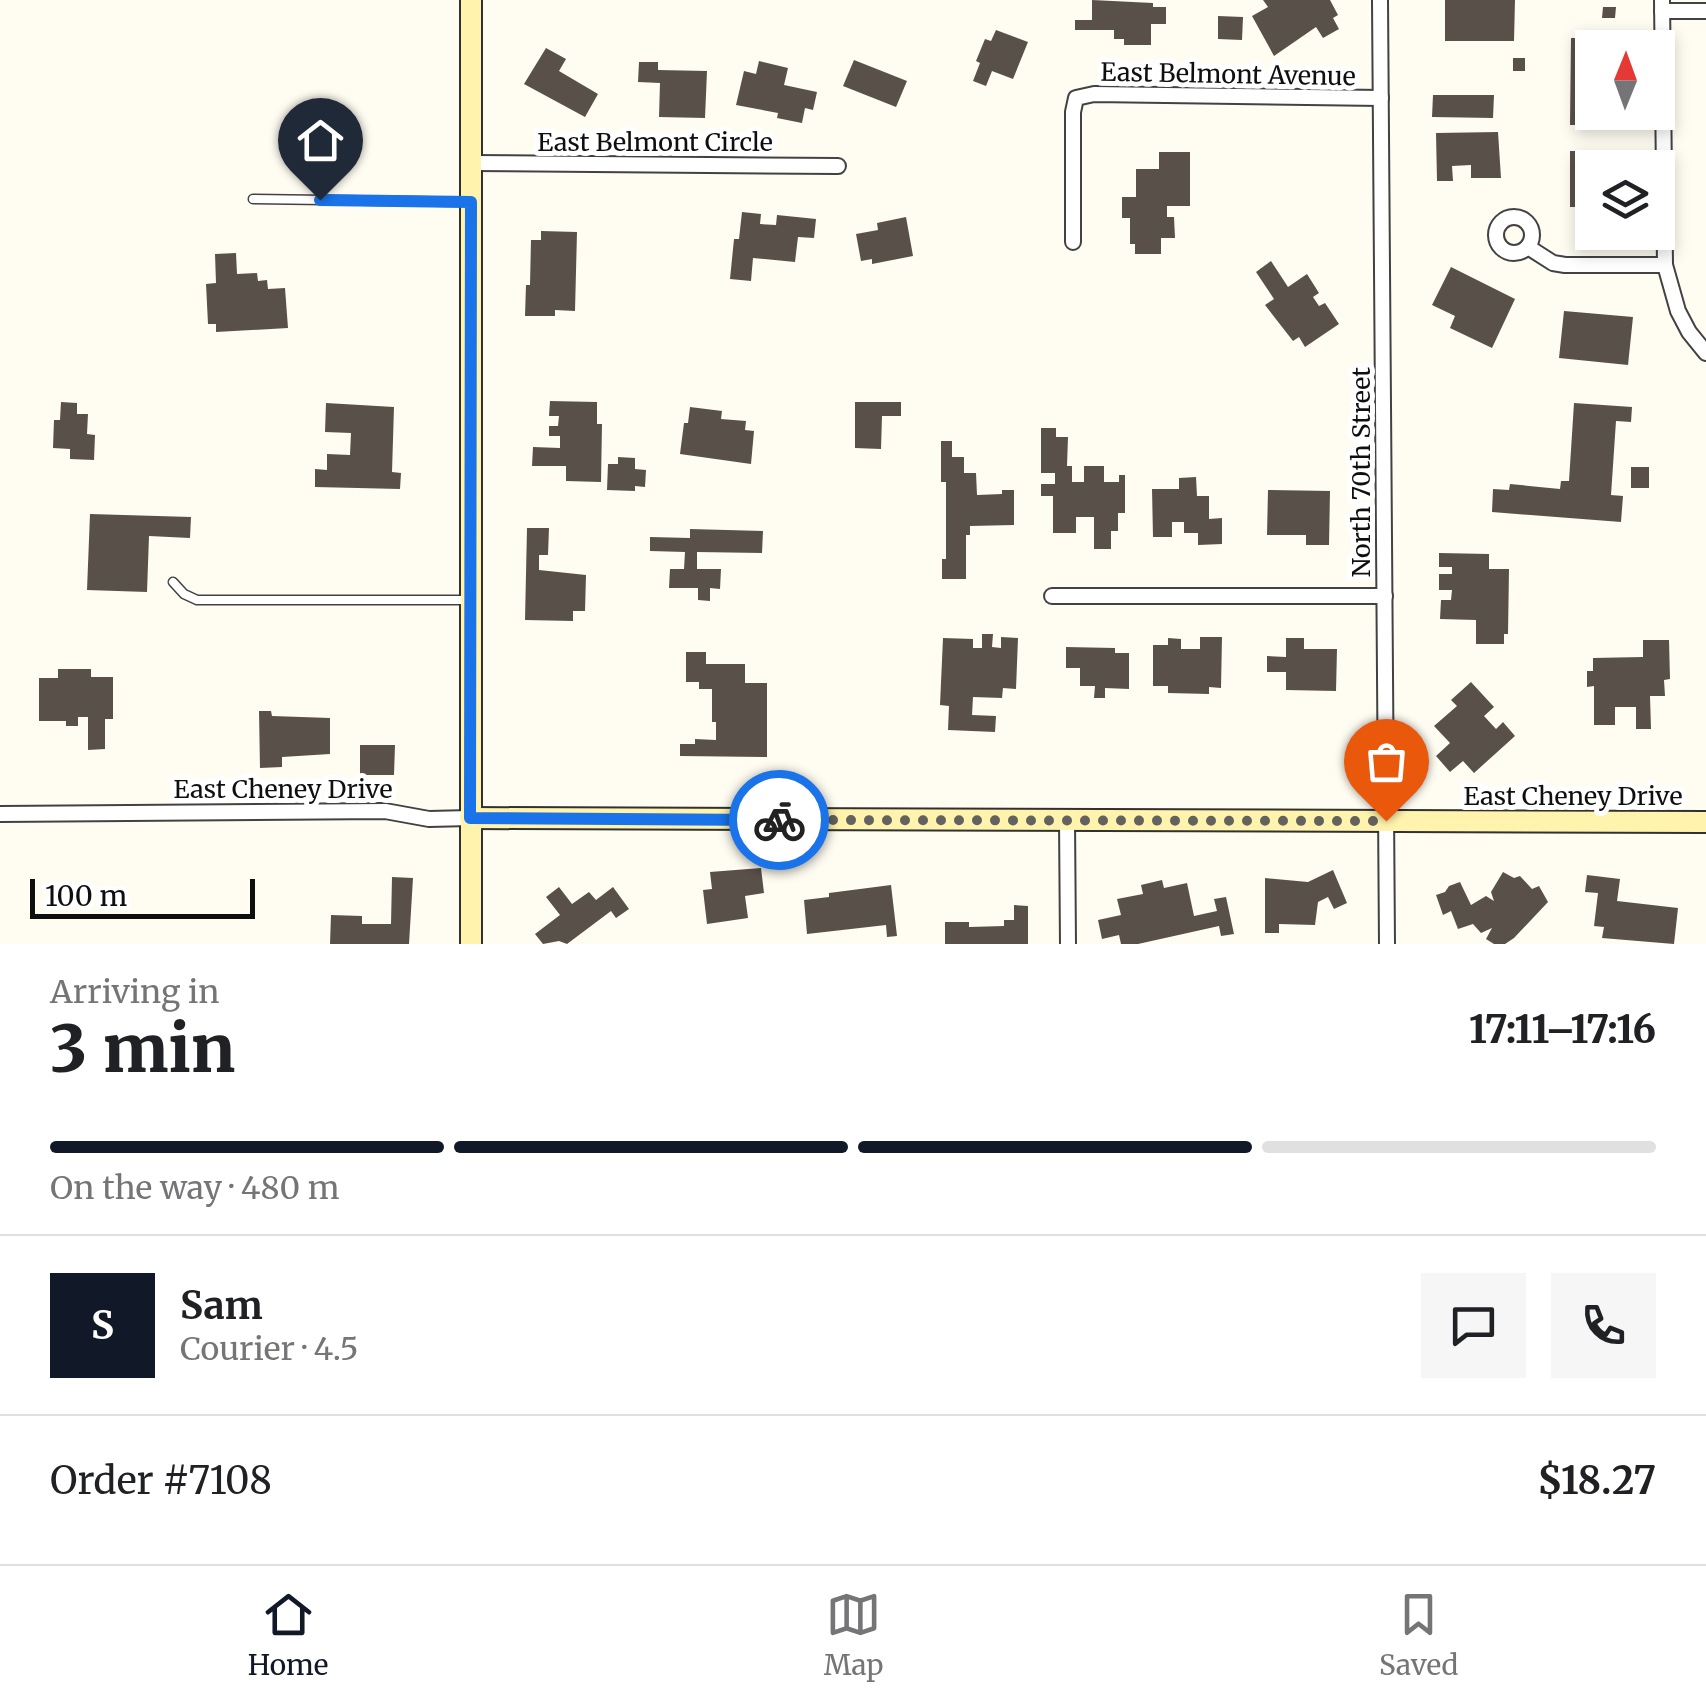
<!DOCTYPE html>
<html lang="en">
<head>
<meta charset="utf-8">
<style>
	body { margin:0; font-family:Merriweather,serif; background:#f6f6f6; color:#202124; height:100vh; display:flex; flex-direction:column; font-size:38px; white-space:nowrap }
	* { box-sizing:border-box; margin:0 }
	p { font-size:32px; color:#757577 }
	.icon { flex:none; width:55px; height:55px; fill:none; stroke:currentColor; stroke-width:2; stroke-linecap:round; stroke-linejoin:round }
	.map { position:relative; height:944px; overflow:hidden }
	.panel { display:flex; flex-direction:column; background:#fff; flex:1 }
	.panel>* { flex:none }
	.needle { width:65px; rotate:1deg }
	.tools { position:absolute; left:1575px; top:30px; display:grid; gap:20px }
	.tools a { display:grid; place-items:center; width:100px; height:100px; border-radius:0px; background:#fff; box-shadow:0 5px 15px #0003; font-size:50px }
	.scale { position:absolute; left:30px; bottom:25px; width:225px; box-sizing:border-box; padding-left:10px; border:5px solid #0f0f0f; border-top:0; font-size:28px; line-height:35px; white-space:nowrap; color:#0f0f0f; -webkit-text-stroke:8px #fff; paint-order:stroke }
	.pin { position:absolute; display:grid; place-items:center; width:85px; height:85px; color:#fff; margin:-102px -42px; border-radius:50% 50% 50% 0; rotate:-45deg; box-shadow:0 0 10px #0007 }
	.pin .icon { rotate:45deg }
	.courier { position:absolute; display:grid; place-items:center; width:100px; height:100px; margin:-50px; border:8px solid #1a73e8; border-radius:50%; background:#fff; color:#222; box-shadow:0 2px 12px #0007 }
	.overview em { font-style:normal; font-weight:800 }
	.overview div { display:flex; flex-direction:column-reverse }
	.overview { display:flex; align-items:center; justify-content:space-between; height:170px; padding:0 50px }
	h1 { font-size:65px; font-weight:800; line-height:75px }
	.bar { display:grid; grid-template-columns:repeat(4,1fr); gap:15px 10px; align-content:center; height:120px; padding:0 50px }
	.bar i { height:12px; border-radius:8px; background:#e0e0e0 }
	.bar .active { background:#111827 }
	.bar p { grid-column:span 4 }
	.line { display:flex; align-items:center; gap:25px; padding:0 50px; border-top:2px solid #e0e0e0 }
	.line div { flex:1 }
	.round { display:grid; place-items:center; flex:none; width:105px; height:105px; border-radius:0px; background:#f6f6f6 }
	.tab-bar { display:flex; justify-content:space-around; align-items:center; height:140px; border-top:2px solid #e0e0e0; background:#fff; font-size:28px; color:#757577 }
	.tab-bar a { display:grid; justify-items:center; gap:5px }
	.tab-bar .active { color:#111827 }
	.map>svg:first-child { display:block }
</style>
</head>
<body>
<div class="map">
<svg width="1706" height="944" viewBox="0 0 1706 944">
	<rect width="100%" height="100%" fill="#fffcf2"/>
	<!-- building -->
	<g fill="#5a504a">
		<path d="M1092,0L1153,3V7H1166V24H1151V45H1124V39H1114V30H1075V20H1092Z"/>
		<path d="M1263,0H1330L1338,15L1333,18L1339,29L1323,38L1316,27L1274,56L1252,16L1268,7Z"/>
		<path d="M1445,0H1515L1514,41H1445Z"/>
		<path d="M1603,7H1616L1615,18H1602Z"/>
		<path d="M1218,16L1243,17L1242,40L1218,39Z"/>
		<path d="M996,30L1028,42L1013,79L992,71L986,86L973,81L980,63L976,61L985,39L991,41Z"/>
		<path d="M1571,38H1592V112H1618L1617,125H1570Z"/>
		<path d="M546,48L566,59L559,71L598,94L585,117L524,84Z"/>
		<rect x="1513" y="58" width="12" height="13"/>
		<path d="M854,60L907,81L896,107L843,86Z"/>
		<path d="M759,61L788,68L784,85L817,92L813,110L805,108L802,123L777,118L778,113L736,105L744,71L756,74Z"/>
		<path d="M639,62H658V70L707,71L705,118L659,117L660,83L638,82Z"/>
		<path d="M1433,95H1494L1493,118L1432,117Z"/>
		<path d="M1498,132L1501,178H1471V165L1452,166L1453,181H1437L1436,133Z"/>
		<path d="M1570,151H1618V168H1592V207H1570Z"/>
		<path d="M1159,152H1190V206H1167V217H1174L1175,238H1161V254H1135V244H1130V218H1122V197H1136V169H1159Z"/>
		<path d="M742,212L761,214L760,224L776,225L777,215L816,219L814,238L798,237L795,262L753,258L751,281L730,279L734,239H739Z"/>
		<path d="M906,217L913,256L872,264V259L861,261L856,234L878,230L877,223Z"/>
		<path d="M541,231L577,232L575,311L555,310V316H525L526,285H530L531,240H541Z"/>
		<path d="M236,253L237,274L257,273L258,281L267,280L268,289L285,288L288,328L216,332V324H208L206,284L216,283L215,254Z"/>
		<path d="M1271,261L1288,287L1307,274L1319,293L1313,297L1319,306L1325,303L1339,324L1305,347L1299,337L1293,341L1265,305L1274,299L1256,272Z"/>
		<path d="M1451,267L1515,299L1492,348L1450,328L1455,316L1432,305Z"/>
		<path d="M1564,311L1633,317L1628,365L1559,358Z"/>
		<path d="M550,401L597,402V424H602L601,482L566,481V466H532L533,447L560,448V436H549V426H558L559,416H549Z"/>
		<path d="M61,402L77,403V414H88L87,434L95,435L94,460L70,459V449L53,448L54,420H60Z"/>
		<path d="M855,402H901V416H882L881,449L855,448Z"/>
		<path d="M326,403L394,407L392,472L401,473L400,489L315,487V469L327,470V454L350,455L351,433L325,432Z"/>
		<path d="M1574,403L1632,407L1631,422L1616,421L1611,495L1623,496L1621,522L1492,512L1493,489L1509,490L1510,484L1560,489L1561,481H1569Z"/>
		<path d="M690,407L722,411L721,419L746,421L745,430L754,431L751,464L680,454L684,423H688Z"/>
		<path d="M1041,428H1056V437H1068L1067,466H1072V482H1084V466H1104V482H1119V475H1125V513H1118V531H1111V549H1094V517H1076V533H1053V496H1041V484H1055V473H1041Z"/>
		<path d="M941,441H952V457H964V473H976L977,495L1002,494V490H1014V525L970,526V535H966V579H942V559H946V482H941Z"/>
		<path d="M618,457L635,458V469L646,470L645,487L635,486V491L607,490L608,464H618Z"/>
		<rect x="1631" y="467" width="18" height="21"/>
		<path d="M1196,477L1197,496H1209V519L1222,518V544L1198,545V533H1184V522H1172V537H1153L1152,489H1179V478Z"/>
		<path d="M1268,490L1330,491L1329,545H1306V535H1267Z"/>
		<path d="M90,514L191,517L190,538L149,536L147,592L87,590Z"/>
		<path d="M527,528H549L548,555H539V570L586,575L585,611H573V621L525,620Z"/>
		<path d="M690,529L763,531L762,553L697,552V569H721L720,589L710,588V601L698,600V588H669L670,569H684L685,552L650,551V537L690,538Z"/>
		<path d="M1439,553L1489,554V569H1509L1508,634H1504V644H1476V620L1440,619L1441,600H1451L1452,590H1439V574H1452V567H1439Z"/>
		<path d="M982,634H993L992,647L1001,648V637L1018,638L1016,689L1003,688L1002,698L973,697L972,715L996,716L995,732L948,730L949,706L940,705L943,638L973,639V648H982Z"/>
		<path d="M1200,637H1222L1221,688L1209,687V694L1168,693V686H1153V645H1168V638L1181,639V649H1200Z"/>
		<path d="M1286,638H1304V649H1337L1336,691L1286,690V672H1267V656L1286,657Z"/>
		<path d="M1643,640H1669L1670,679L1664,680L1665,696H1650L1651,729H1636V707H1615V725H1594V686L1587,687V671H1593V658L1643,657Z"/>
		<path d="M1066,647L1115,648V653H1129V689L1105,688V698H1094L1095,686H1080V668H1066Z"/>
		<path d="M686,652H706V664H745V683H767V757L680,756V744H695V739L716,740V722H712V689H699V682H686Z"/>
		<path d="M58,669H91V677H113V719H105V749L88,750V717H78V726H66V721H39V678H58Z"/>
		<path d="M1471,682L1494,707L1484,716L1496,729L1503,722L1515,736L1474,773L1463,761L1450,772L1436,756L1450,743L1434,726L1457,706L1451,700Z"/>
		<path d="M259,711H271L272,716L330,718V754L282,757V767L260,768Z"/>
		<path d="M360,745H395L394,775H360Z"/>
		<path d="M761,868L764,893L745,896L748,918L707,924L703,890L712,889L710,872Z"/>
		<path d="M1333,870L1347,903L1334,909L1328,897L1318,902L1315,925L1279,924V933H1265V878L1308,882Z"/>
		<path d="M1503,872L1514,878L1520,876L1532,889L1539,886L1548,902L1514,938L1505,944H1494L1486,939L1492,928L1481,933L1473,924L1458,929L1451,911L1443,915L1436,895L1445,892L1449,886L1460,882L1471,905L1486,896L1494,901L1491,892Z"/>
		<path d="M1587,875L1620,879L1617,901L1678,908L1674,944L1602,938L1604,927L1594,926L1598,893L1585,892Z"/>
		<path d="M392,877L413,878L409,944H330L331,915L362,916V924H391Z"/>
		<path d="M1162,880L1164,888L1187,883L1194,916L1217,911L1214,899L1226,897L1234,934L1221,936L1219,926L1138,944H1121L1119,935L1102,939L1098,920L1121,915L1117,899L1143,894L1141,885Z"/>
		<path d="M891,885L897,936L887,937L886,925L807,934L804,900L829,897V893Z"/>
		<path d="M559,887L572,904L589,892L596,900L613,887L629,909L616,918L611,911L567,944L559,941L543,944L535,934L560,915L546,897Z"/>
		<path d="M1014,905L1028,906V944H945V922H969V927L1004,926V920H1014Z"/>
	</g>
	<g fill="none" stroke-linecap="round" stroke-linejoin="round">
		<!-- lane casing -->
		<g stroke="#424242" stroke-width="11">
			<g id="lane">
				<path d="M253,199L467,202"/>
				<path d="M173,582L184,594L197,600H471"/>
			</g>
		</g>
		<!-- street casing -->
		<g stroke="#424242" stroke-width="18">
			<g id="street">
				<path d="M1380,0L1387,944"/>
				<path d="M1662,0L1665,265L1678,311L1689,332L1706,353"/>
				<path d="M1662,11H1706"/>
				<path d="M471,163L838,166"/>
				<circle cx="1514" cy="235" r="18"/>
				<path d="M1073,242V112L1076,98L1094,94L1381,98"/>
				<path d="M1528,247L1553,263L1565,265H1665"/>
				<path d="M1052,596H1385"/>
				<path d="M0,814L385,811L429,819L470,818"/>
				<path d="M1067,820L1068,944"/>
			</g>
		</g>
		<!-- secondary casing -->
		<g stroke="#313131" stroke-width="24">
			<g id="secondary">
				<path d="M471,0V944"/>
				<path d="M470,818L1706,822"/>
			</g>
		</g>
		<!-- lane -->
		<use href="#lane" stroke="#fff" stroke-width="8"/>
		<!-- street -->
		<use href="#street" stroke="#fff" stroke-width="14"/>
		<!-- secondary -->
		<use href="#secondary" stroke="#fff3ad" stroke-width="20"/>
	</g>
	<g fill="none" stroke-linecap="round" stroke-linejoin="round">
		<!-- done -->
		<path stroke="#63625e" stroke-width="10" stroke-dasharray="0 18" d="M779,820L1386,821"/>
		<!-- route -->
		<path stroke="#1a73e8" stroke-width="12" d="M320,200L471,202L470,818L779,820"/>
	</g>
	<g text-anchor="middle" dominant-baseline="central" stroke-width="10" stroke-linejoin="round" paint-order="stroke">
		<!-- street labels -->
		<g font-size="25" fill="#0f0f0f" stroke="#fff">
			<text transform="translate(1228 74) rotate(1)">East Belmont Avenue</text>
			<text x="655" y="142">East Belmont Circle</text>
			<text transform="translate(1361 472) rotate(-90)">North 70th Street</text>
			<text x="283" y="789">East Cheney Drive</text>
			<text x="1573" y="796">East Cheney Drive</text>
		</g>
	</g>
</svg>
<div class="tools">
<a><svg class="needle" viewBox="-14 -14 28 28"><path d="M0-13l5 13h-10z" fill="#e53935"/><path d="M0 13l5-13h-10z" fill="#757577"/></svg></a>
<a><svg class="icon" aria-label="layers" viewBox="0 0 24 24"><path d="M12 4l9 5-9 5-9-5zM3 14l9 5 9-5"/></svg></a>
</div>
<div class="scale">100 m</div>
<div class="pin" style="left:1386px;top:821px;background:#ea580c"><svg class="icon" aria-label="bag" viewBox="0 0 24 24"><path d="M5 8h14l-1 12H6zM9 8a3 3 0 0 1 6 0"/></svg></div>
<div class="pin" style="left:320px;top:200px;background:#1f2937"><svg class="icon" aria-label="home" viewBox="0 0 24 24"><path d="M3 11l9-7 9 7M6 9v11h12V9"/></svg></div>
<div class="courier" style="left:779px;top:820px"><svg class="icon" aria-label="bike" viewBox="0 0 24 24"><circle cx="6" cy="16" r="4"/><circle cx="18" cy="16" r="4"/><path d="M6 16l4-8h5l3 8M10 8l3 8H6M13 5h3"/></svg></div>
</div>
<section class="panel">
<div class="overview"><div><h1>3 min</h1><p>Arriving in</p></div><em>17:11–17:16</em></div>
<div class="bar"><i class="active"></i><i class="active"></i><i class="active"></i><i></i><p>On the way · 480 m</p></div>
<div class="line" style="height:180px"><b class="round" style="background:#111827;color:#fff">S</b><div><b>Sam</b><p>Courier · 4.5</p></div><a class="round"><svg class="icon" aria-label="chat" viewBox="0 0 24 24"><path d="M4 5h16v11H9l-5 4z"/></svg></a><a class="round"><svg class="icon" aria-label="phone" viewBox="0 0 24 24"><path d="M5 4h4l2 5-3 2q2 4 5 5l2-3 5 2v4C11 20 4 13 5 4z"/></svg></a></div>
<div class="line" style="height:130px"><div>Order #7108</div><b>$18.27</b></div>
</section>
<nav class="tab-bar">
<a class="active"><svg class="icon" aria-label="home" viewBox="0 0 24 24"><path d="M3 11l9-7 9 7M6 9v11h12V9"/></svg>Home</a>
<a><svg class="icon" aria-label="map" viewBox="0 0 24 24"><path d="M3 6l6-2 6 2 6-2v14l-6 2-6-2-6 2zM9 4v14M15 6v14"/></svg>Map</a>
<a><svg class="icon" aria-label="saved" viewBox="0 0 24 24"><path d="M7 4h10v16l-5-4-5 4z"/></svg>Saved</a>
</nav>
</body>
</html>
